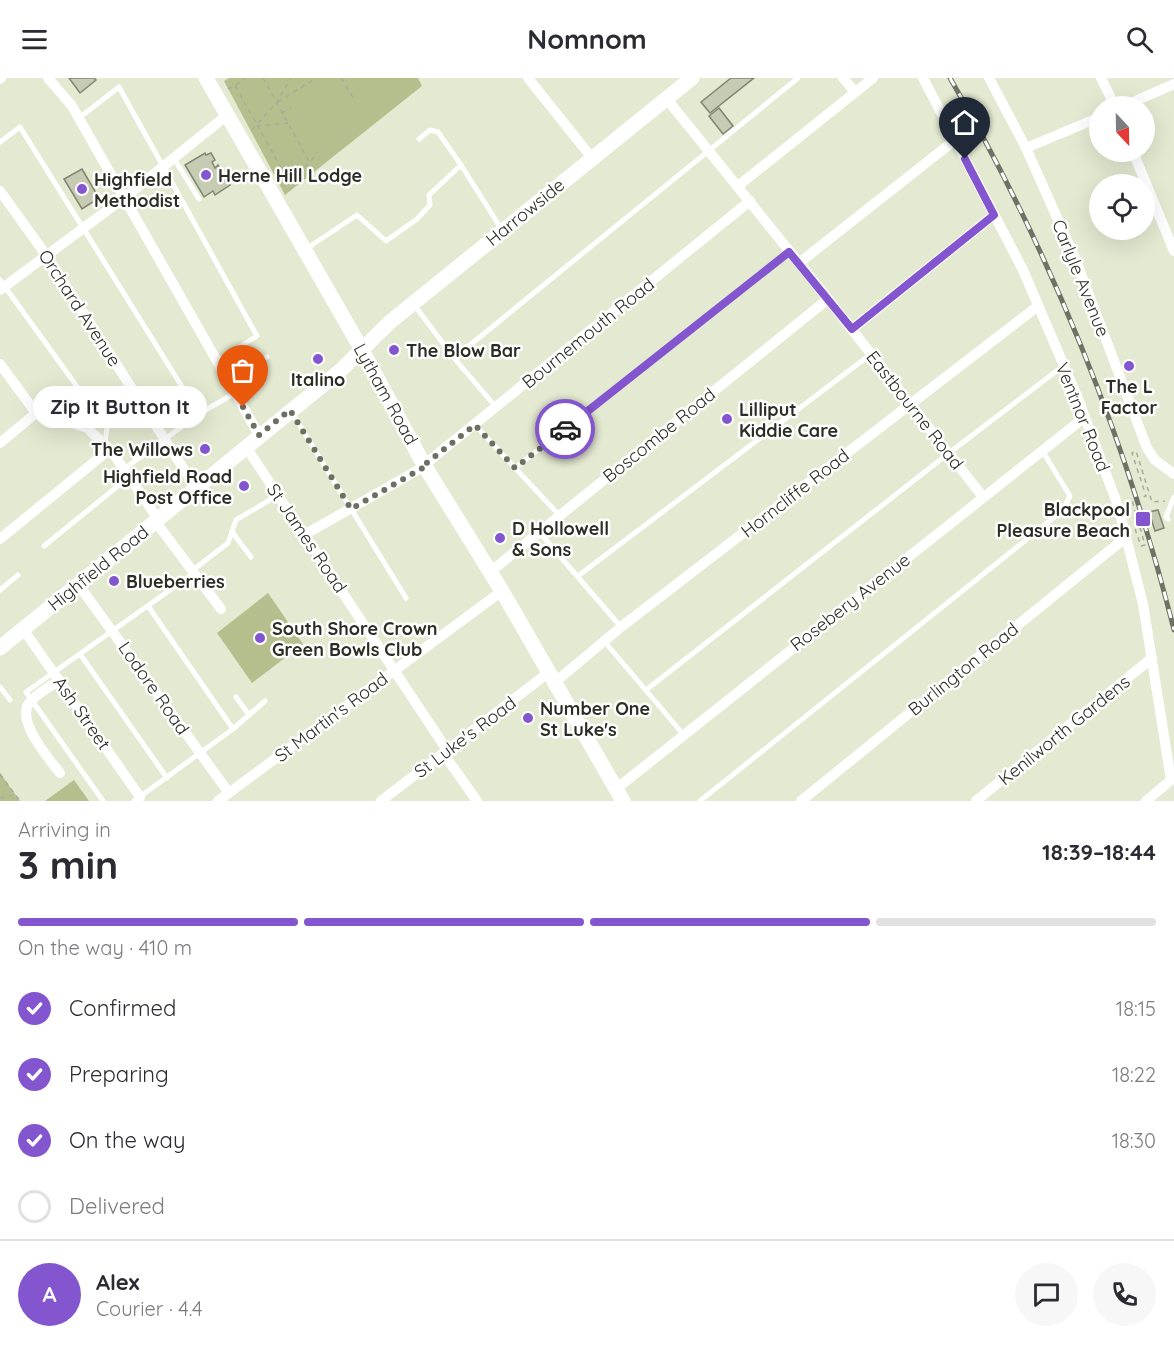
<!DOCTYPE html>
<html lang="en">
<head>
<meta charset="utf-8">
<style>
	body { margin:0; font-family:Quicksand,sans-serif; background:#f7f7f7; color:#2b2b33; height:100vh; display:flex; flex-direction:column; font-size:22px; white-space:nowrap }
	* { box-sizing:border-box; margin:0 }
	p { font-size:20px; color:#7c7c81 }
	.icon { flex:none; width:33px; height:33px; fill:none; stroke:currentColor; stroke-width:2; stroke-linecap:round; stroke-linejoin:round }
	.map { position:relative; height:723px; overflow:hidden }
	.drawer { display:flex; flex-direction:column; background:#fff; flex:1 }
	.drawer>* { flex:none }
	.needle { width:39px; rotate:158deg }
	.tools { position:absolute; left:1089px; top:18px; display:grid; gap:12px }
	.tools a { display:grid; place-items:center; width:66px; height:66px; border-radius:50%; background:#fff; box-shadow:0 6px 24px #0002; font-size:30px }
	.pin { position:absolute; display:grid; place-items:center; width:51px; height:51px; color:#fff; margin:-62px -26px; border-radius:50% 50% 50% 0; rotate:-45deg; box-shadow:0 0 6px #0007 }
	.pin .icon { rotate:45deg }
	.courier { position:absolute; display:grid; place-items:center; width:60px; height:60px; margin:-30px; border:4px solid #8356cf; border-radius:50%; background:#fff; color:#222; box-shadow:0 2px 8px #0007 }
	.bubble { position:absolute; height:42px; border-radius:21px; background:#fff; box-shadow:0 6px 24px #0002; font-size:20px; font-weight:700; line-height:42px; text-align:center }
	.overview em { font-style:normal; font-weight:700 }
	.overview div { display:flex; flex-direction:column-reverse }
	.overview { display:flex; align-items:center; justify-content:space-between; height:102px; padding:0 18px }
	h1 { font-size:39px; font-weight:700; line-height:45px }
	.bar { display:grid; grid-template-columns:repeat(4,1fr); gap:9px 6px; align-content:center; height:72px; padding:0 18px }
	.bar i { height:8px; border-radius:4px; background:#e1e1e2 }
	.bar .current { background:#8356cf }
	.bar p { grid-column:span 4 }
	.line { display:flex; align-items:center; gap:15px; padding:0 18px; border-top:2px solid #e1e1e2 }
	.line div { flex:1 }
	.round { display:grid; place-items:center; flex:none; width:63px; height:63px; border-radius:32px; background:#f7f7f7 }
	ol { padding:0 18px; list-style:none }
	li { display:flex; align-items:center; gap:18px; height:66px }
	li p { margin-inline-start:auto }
	li .icon { padding:6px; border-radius:50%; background:#8356cf; color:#fff; stroke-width:4 }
	li:last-child { color:#7c7c81 }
	li i { width:33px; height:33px; border:3px solid #e1e1e2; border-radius:50% }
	header { display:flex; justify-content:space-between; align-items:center; height:78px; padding:0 18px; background:#fff; font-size:27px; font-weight:700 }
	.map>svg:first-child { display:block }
</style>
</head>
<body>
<header><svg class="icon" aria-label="menu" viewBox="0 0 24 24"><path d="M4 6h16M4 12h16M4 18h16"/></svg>Nomnom<svg class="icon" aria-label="search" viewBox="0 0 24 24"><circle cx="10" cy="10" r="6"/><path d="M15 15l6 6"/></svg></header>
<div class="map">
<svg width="1174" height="723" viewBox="0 0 1174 723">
	<rect width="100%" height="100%" fill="#e4e9d1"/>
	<!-- green -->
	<g fill="#b4bf8d">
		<path d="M229,0H418L422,8L285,117L224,3Z"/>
		<path d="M268,515L303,566L252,605L217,555Z"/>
		<path d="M0,695L20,723H0Z"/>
		<path d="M74,702L89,723H45Z"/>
	</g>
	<!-- building -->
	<g fill="#c6cbb4" stroke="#808570" stroke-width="1.5">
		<path d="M69,0H94L96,2L80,15Z"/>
		<path d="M731,0H754L710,35L701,24Z"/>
		<path d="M719,30L733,48L723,56L709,38Z"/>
		<path d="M205,75L206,77L211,75L215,82L212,84L215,90L218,87L223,96L220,98L222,103L226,100L230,107L215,117L213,113L204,119L185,87Z"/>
		<path d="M82,91L99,120L82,131L64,101Z"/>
		<path d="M1158,432L1164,450L1155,453L1149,434Z"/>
	</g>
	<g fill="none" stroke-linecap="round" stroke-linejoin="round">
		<!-- path -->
		<g stroke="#a8ac99" stroke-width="1.5" stroke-dasharray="4.5 4.5" stroke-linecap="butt">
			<path d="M263,0L310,85"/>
			<path d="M341,0L354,21"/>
			<path d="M236,7L245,0"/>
			<path d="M228,11L235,7L286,99"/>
			<path d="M278,24L316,0"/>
			<path d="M282,35L291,30"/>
			<path d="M257,48L288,45"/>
			<path d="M252,52L276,25L291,0"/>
			<path d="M281,102L310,85L317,74"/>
			<path d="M1135,451L1141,468L1145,467L1132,422L1146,418L1132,375L1136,373L1152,424L1165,423"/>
			<path d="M0,696L20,723"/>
			<path d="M0,720L14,717"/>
		</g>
		<!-- lane -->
		<g stroke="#fff" stroke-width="5">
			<path d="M79,40L119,9L257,258L217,283"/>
			<path d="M0,64L20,49L199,336"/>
			<path d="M173,79L199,121"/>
			<path d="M461,87L502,152"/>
			<path d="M306,171L357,137L386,163L417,141L430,127L429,117L461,87L438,54L430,52L419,61"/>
			<path d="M0,202L107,350L105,364"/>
			<path d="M415,228L454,280L495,328"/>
			<path d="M454,280L798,0"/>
			<path d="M228,301L267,279"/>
			<path d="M36,335L91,354"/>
			<path d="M292,335L406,520"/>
			<path d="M475,347L560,438"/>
			<path d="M515,390L790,174"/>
			<path d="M124,391L199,336L235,315"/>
			<path d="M1168,441L1166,439L1174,419"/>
			<path d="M232,454L251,479"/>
			<path d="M539,454L621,549"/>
			<path d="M44,468L129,399"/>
			<path d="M193,492L228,465L236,442L278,417"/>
			<path d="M578,498L871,276"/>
			<path d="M0,512L18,497"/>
			<path d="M604,563L683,656"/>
			<path d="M80,576L167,700"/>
			<path d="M0,609L10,622"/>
			<path d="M646,612L949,375L1063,288"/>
			<path d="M249,637L265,623"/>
			<path d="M233,651L249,637L236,619"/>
			<path d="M103,723L26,614L194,495"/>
			<path d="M134,723L233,651L148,528"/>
			<path d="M700,723L1062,433L1070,418L1043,374"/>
		</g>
		<!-- street -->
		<g stroke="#fff" stroke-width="10">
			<path d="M48,0L72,28L259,357"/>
			<path d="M528,0L592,80"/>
			<path d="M843,0L855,14"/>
			<path d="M923,0L1023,192L1079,323L1118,428L1143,526L1171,702L1146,723"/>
			<path d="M989,0L1026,70L1075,180L1147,370L1155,382L1174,396"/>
			<path d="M1101,0L1115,28"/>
			<path d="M0,1L1,0"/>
			<path d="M666,20L828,221L983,419"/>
			<path d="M1124,28L1174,6"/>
			<path d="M1026,70L1100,39"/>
			<path d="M1133,74L1174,173"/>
			<path d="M738,108L873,0"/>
			<path d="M0,113L46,177L196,410"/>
			<path d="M799,185L955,62"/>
			<path d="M0,212L124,120L226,38"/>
			<path d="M852,251L994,137"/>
			<path d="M0,286L36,335L0,365"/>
			<path d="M91,354L110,371L158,441"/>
			<path d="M246,369L447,672"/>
			<path d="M424,387L750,123"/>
			<path d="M155,443L221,531"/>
			<path d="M304,457L425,388"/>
			<path d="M0,461L110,371"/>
			<path d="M490,494L828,221"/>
			<path d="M78,506L229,715"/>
			<path d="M23,551L140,719"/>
			<path d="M59,602C50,609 36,616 29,625C16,643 49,681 60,695"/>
			<path d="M554,605L621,549L1038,228"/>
			<path d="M443,675L477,723"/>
			<path d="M616,711L1085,339"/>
			<path d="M218,723L502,513"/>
			<path d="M381,723L548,595"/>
			<path d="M801,723L1125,460"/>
			<path d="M976,723L1152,580"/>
		</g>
		<!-- secondary -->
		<g stroke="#fff" stroke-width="15">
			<path d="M206,0L362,272L424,387L502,513L623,723"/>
			<path d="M0,570L340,293L390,244L692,0"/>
		</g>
		<!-- rail casing -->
		<g stroke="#6e7163" stroke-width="5">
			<path id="rail" d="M950,0C1049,171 1126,360 1174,552"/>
		</g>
		<!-- rail -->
		<use href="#rail" stroke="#fff" stroke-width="3" stroke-dasharray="9" stroke-linecap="butt"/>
	</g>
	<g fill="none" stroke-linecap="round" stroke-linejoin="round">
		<!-- done -->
		<path stroke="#6c6f61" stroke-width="6" stroke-dasharray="0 10.8" d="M243,329L259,357L290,332L351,431L426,388L424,387L475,347L515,390L565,351"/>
		<!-- route -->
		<path stroke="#8356cf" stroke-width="8" d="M565,351L789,174L852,251L994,137L965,81"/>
	</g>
	<!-- markers -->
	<g fill="#8356cf" stroke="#fff" stroke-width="2">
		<circle cx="206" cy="97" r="6"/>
		<circle cx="82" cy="111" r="6"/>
		<circle cx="394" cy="272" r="6"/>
		<circle cx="318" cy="281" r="6"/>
		<circle cx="1129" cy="288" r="6"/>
		<circle cx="727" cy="341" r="6"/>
		<circle cx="205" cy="371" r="6"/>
		<circle cx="244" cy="408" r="6"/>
		<rect x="1135" y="433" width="16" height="16" rx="3"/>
		<circle cx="500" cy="460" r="6"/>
		<circle cx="114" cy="503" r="6"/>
		<circle cx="260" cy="560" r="6"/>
		<circle cx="528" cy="640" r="6"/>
	</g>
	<g text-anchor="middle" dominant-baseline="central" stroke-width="5" stroke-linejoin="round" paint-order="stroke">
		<!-- poi labels -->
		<g font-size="18" font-weight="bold" fill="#2c2e25" stroke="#fff" text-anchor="start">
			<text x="218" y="97">Herne Hill Lodge</text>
			<text x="94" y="101">Highfield<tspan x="94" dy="21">Methodist</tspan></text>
			<text x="406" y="272">The Blow Bar</text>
			<text x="318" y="301" text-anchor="middle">Italino</text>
			<text x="1129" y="308" text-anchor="middle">The L<tspan x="1129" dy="21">Factor</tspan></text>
			<text x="739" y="331">Lilliput<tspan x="739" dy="21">Kiddie Care</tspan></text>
			<text x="193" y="371" text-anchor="end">The Willows</text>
			<text x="232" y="398" text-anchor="end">Highfield Road<tspan x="232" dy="21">Post Office</tspan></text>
			<text x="1130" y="431" text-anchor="end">Blackpool<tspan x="1130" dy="21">Pleasure Beach</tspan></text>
			<text x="512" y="450">D Hollowell<tspan x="512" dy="21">&amp; Sons</tspan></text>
			<text x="126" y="503">Blueberries</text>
			<text x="272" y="550">South Shore Crown<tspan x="272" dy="21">Green Bowls Club</tspan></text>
			<text x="540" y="630">Number One<tspan x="540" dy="21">St Luke's</tspan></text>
		</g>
		<!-- street labels -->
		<g font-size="18" fill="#2c2e25" stroke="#fff">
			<text transform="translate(525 134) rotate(-39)">Harrowside</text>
			<text transform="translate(1081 200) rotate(68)">Carlyle Avenue</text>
			<text transform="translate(80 230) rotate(57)">Orchard Avenue</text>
			<text transform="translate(588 255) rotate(-39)">Bournemouth Road</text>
			<text transform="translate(386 316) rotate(61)">Lytham Road</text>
			<text transform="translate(915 332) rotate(52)">Eastbourne Road</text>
			<text transform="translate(1083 339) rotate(68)">Ventnor Road</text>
			<text transform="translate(659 357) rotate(-39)">Boscombe Road</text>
			<text transform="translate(795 415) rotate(-38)">Horncliffe Road</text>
			<text transform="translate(307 460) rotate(56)">St James Road</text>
			<text transform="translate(98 490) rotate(-39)">Highfield Road</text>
			<text transform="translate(850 524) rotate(-38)">Rosebery Avenue</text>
			<text transform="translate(963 591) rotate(-39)">Burlington Road</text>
			<text transform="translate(154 610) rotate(55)">Lodore Road</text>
			<text transform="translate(82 635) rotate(55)">Ash Street</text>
			<text transform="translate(331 639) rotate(-37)">St Martin's Road</text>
			<text transform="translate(1064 652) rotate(-39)">Kenilworth Gardens</text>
			<text transform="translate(465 659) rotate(-37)">St Luke's Road</text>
		</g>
	</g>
</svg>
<div class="tools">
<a><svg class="needle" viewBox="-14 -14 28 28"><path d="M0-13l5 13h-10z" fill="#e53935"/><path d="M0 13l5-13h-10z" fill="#7c7c81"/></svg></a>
<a><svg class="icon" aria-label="locate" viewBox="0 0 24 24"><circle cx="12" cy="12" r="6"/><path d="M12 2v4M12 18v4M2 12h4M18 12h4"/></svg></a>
</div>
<div class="pin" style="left:243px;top:329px;background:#ea580c"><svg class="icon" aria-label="bag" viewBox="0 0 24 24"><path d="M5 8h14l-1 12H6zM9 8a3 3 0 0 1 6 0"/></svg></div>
<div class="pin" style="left:965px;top:81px;background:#1f2937"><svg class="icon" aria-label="home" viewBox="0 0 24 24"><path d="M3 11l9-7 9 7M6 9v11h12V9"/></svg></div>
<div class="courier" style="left:565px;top:351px"><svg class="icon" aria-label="car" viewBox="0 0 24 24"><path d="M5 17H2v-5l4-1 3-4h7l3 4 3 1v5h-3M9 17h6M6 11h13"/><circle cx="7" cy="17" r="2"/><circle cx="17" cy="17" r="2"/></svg></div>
<div class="bubble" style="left:33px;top:308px;width:174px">Zip It Button It</div>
</div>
<section class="drawer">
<div class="overview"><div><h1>3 min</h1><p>Arriving in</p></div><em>18:39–18:44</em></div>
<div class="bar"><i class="current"></i><i class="current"></i><i class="current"></i><i></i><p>On the way · 410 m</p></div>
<ol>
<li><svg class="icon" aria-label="check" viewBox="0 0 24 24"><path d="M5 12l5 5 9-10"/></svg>Confirmed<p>18:15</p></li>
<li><svg class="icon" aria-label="check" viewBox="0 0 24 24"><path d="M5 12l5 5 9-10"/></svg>Preparing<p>18:22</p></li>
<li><svg class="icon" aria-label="check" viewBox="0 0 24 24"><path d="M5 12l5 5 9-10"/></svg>On the way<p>18:30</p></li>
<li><i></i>Delivered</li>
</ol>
<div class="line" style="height:108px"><b class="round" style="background:#8356cf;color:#fff">A</b><div><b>Alex</b><p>Courier · 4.4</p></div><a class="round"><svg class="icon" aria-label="chat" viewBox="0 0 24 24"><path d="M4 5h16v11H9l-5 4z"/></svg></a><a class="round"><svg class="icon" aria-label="phone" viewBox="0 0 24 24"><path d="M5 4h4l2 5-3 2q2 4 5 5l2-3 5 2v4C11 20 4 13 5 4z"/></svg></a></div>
</section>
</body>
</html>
